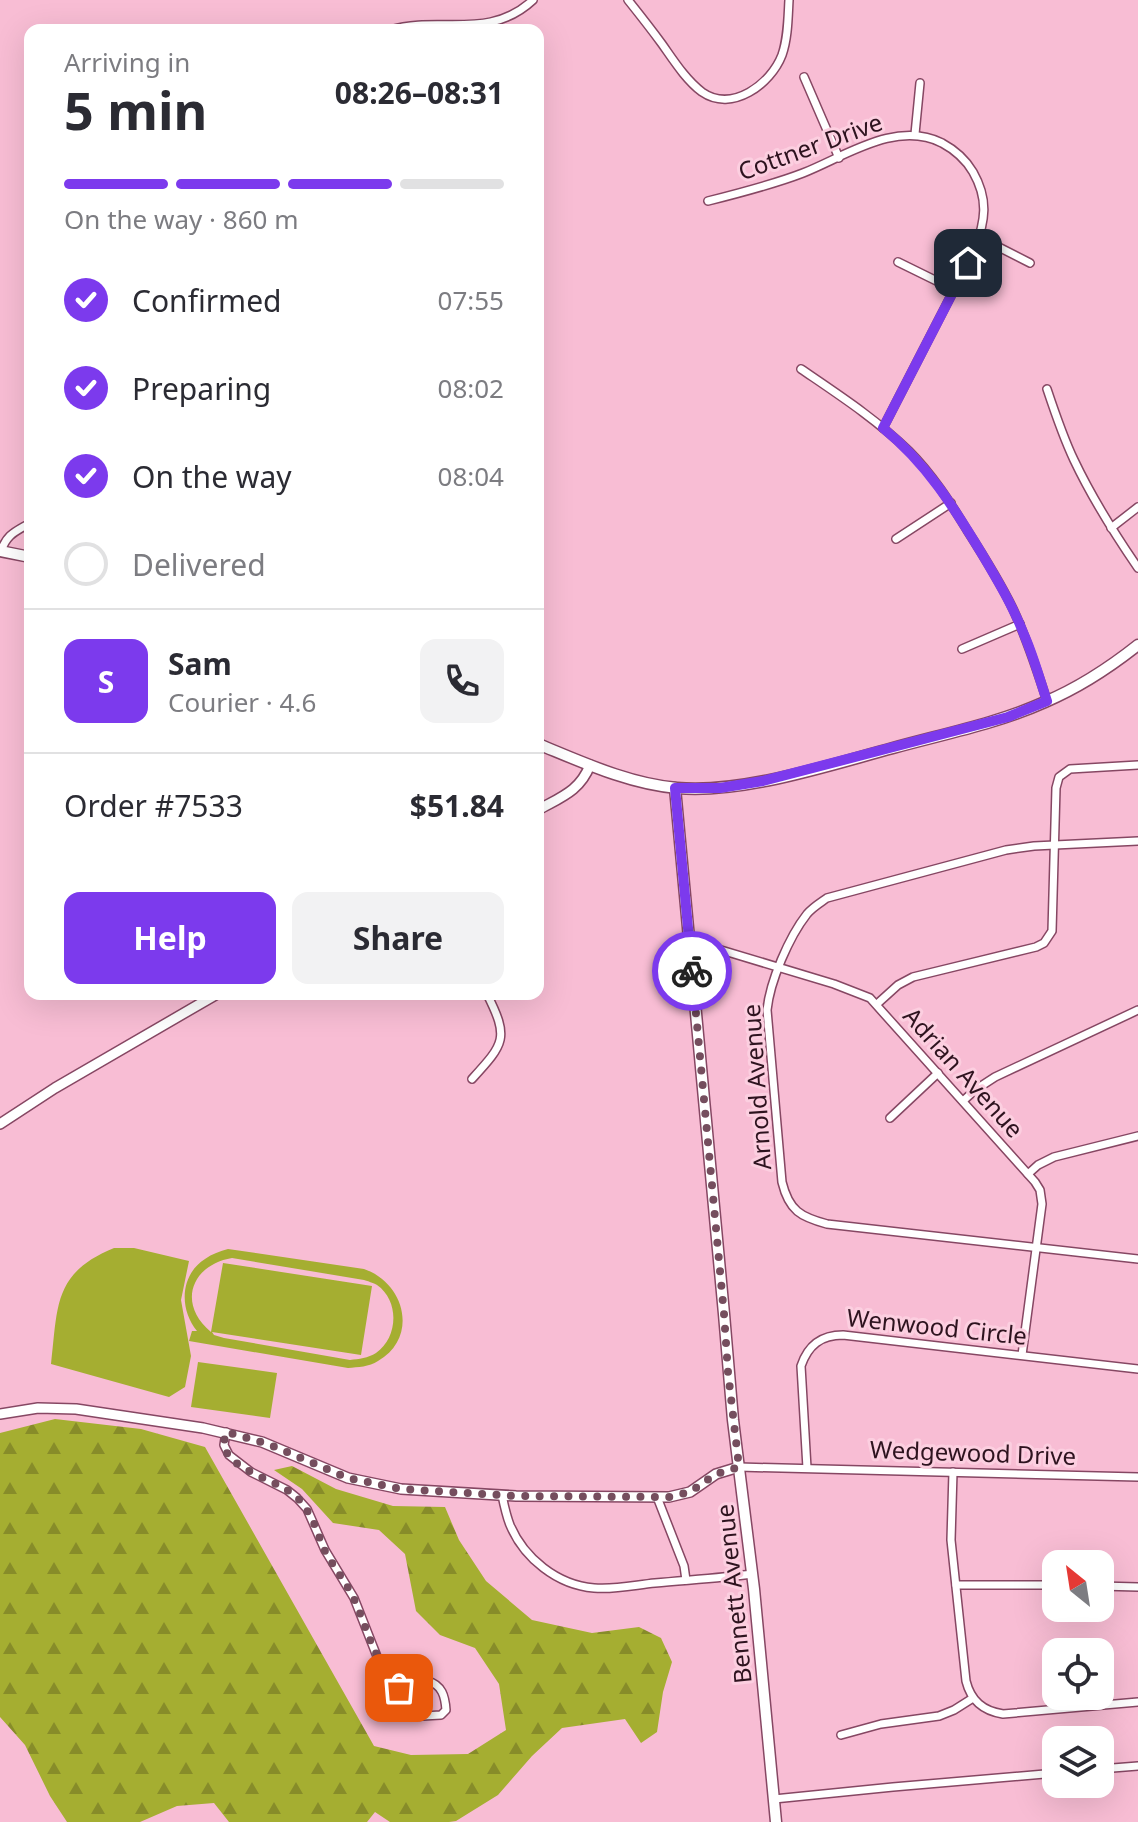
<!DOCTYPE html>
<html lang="en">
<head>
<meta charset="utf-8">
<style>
	body { margin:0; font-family:"Noto Sans",sans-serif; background:#f2f2f3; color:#2b2b33; height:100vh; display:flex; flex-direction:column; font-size:30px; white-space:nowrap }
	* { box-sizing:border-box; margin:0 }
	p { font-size:26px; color:#7c7c81 }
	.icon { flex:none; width:44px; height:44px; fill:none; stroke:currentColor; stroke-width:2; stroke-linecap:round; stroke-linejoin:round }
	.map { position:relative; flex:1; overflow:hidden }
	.side { position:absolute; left:24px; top:24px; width:520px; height:976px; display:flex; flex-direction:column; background:#fff; border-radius:16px; box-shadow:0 8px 32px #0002 }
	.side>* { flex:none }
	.needle { width:52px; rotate:330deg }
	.tools { position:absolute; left:1042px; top:1550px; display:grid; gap:16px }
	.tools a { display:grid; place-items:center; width:72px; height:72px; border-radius:16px; background:#fff; box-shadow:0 8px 32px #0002; font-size:40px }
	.pin { position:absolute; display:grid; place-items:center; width:68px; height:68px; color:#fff; margin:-34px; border-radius:16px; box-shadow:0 4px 12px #0006 }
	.courier { position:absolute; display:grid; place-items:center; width:80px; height:80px; margin:-40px; border:6px solid #7c3aed; border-radius:50%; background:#fff; color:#222; box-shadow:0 2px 10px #0007 }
	.head em { font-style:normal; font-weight:700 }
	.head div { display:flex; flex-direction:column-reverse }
	.head { display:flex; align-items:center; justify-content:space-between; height:136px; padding:0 40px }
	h1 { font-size:52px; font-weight:700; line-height:60px }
	.bar { display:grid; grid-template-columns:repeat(4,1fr); gap:12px 8px; align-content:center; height:96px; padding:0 40px }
	.bar i { height:10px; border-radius:6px; background:#e1e1e2 }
	.bar .active { background:#7c3aed }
	.bar p { grid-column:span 4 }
	.line { display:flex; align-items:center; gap:20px; padding:0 40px; border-top:2px solid #e1e1e2 }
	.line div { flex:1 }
	.round { display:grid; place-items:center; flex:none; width:84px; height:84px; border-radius:16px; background:#f2f2f3 }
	ol { padding:0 40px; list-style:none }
	li { display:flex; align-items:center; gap:24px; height:88px }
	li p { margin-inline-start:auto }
	li .icon { padding:8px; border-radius:50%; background:#7c3aed; color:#fff; stroke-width:4 }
	li:last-child { color:#7c7c81 }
	li i { width:44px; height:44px; border:4px solid #e1e1e2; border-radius:50% }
	.button { display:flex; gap:16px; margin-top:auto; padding:16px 40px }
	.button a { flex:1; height:92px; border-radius:16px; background:#7c3aed; color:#fff; font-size:32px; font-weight:700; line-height:92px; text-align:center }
	.button a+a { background:#f2f2f3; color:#2b2b33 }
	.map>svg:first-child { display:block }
</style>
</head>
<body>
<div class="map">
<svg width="1138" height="1822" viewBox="0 0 1138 1822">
	<defs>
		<pattern id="forest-firs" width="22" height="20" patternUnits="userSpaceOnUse" patternTransform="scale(2)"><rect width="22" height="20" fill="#a5ae31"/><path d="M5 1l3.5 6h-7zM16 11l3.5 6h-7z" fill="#878c29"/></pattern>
	</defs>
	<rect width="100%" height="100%" fill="#f8bdd4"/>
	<!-- forest -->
	<path fill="url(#forest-firs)" d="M55,1419L141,1429L205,1447L374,1746L411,1755L468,1754L506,1730L499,1684L475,1648L440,1635L416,1611L405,1554L379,1530L333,1523L302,1489L274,1470L292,1466L336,1489L393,1506L445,1507L459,1540L486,1581L532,1620L592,1633L639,1627L661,1638L672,1662L663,1692L657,1732L641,1743L625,1719L562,1728L532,1756L498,1795L456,1821L449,1822H390L375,1812L367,1822H229L214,1803L177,1806L140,1822H67L50,1796L25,1745L0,1717V1433Z"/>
	<!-- pitch -->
	<g fill="#a5ae31" fill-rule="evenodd">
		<path d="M114,1248H134L189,1261L181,1300L191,1356L185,1387L169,1397L51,1364C58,1306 53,1273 114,1248Z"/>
		<path d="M228,1249L364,1269C405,1283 419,1337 378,1361C369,1367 358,1367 348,1368L189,1341L192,1331H197C179,1309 180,1275 205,1259C212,1254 220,1251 228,1249ZM232,1258L364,1280C365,1280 376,1284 377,1285C400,1301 398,1338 376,1353C368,1358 359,1359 350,1360L224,1338L214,1335L212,1332L361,1355L372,1286L223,1263L211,1332C177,1304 191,1265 232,1258Z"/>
		<path d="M198,1362L277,1373L270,1418L191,1407Z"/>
	</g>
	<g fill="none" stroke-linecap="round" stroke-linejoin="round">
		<!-- minor casing -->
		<g stroke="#864763" stroke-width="10">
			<g id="minor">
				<path d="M628,0C640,15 651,29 662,44C674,61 686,80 702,92C732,113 771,84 782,55C788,38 788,18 789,0"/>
				<path d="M390,30C440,15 489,41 533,0"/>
				<path d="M804,77L839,158"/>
				<path d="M915,134L920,83"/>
				<path d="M708,201C740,193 772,185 803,173C846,156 896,120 942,143C955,150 966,160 973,172C989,200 985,221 975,249L883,428"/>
				<path d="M979,237L1030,263"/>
				<path d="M898,262L953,289"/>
				<path d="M801,369C839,395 876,419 909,451C932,474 950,502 967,530C983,555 1000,582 1013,609C1027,639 1037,670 1047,701"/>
				<path d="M1047,389C1055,413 1063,437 1074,460C1092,498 1114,533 1138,568"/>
				<path d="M1111,528L1138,507"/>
				<path d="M896,539L951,503"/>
				<path d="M1,551C7,534 15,532 30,523"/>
				<path d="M962,649L1020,624"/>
				<path d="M1138,841L1034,846L1006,850L827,898C820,903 813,907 807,914C789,937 770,981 767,1010L782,1182C789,1211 801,1217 827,1224L1138,1259"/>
				<path d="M690,950L709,949L721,950L834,984L870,998L1035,1182L1040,1190L1042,1204L1022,1355"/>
				<path d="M877,1004L898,985L913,977L1036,947L1044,943L1052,931L1056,788L1059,777L1070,769L1138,765"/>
				<path d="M472,1079C505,1043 509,1038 487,994"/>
				<path d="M963,1101L975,1090L995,1077L1138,1010"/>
				<path d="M890,1118L938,1073"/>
				<path d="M1028,1174L1038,1165L1054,1157L1138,1136"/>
				<path d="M226,1432L224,1445L229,1455L251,1472L287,1490L297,1498L307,1509L325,1550L354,1598L378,1659L384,1669L400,1684"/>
				<path d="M739,1467L1138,1477"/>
				<path d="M807,1468L801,1366C808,1345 821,1335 843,1335L1138,1369"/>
				<path d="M953,1472L951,1540L966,1681C971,1701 983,1711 1003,1714L1138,1702"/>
				<path d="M502,1495C504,1505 506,1515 510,1525C524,1558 557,1585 594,1588C614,1590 635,1585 655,1583C687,1580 720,1578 752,1574"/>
				<path d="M657,1497L684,1566L686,1580"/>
				<path d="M956,1585H1056"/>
				<path d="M1100,1586L1138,1587"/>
				<path d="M428,1681C442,1685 445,1696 446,1710L441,1715L405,1717L401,1709L400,1684Z"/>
				<path d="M841,1735L881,1724L939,1716L954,1710L973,1698"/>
				<path d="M1100,1769L1138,1766"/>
				<path d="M774,1799L893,1787L1056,1773"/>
			</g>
		</g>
		<!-- tertiary casing -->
		<g stroke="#864763" stroke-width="12">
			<g id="tertiary">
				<path d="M538,810C561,797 580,791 590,765"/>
				<path d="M0,1124L55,1088L217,994"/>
				<path d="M0,1414L38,1408L76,1409L203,1428L262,1442L348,1478L401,1489L516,1496L669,1497L690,1492L716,1474L739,1467"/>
			</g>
		</g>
		<!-- secondary casing -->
		<g stroke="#864763" stroke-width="13">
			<g id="secondary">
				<path d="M0,551L30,557"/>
				<path d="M538,744C582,762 629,784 677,788C743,794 829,765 893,748C943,734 996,724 1045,702C1078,688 1109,668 1138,645"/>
				<path d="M675,788L724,1314L733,1420L754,1589L776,1822"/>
			</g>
		</g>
		<!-- minor -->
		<use href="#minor" stroke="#fff" stroke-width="7"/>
		<!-- tertiary -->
		<use href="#tertiary" stroke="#fff" stroke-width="9"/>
		<!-- secondary -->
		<use href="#secondary" stroke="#fff" stroke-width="10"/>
	</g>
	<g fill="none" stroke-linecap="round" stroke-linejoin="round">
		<!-- done -->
		<path stroke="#754e5e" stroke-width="8" stroke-dasharray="0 14.4" d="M399,1688L400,1684C373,1663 368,1629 354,1599C346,1582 334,1568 325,1551C319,1539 316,1524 308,1512C303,1503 296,1495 287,1490C270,1479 227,1467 224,1445C224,1441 225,1436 226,1432L268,1444L348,1478L401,1489L516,1496L669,1497L690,1492L716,1474L739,1467L728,1372L724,1314L692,971"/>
		<!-- route -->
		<path stroke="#7c3aed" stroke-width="10" d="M692,971L675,788H720L763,781L1008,717L1047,701C1040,680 1034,658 1025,637C1014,608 998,581 982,554C953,506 927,464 883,428L968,263"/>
	</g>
	<g text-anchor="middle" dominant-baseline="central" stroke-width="6" stroke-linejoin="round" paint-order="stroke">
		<!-- street labels -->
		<g font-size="24" fill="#2e131f" stroke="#fccfe0">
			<text transform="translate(810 146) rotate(-20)">Cottner Drive</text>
			<text transform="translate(964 1072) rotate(48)">Adrian Avenue</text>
			<text transform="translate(756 1087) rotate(-94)">Arnold Avenue</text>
			<text transform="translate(937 1326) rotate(6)">Wenwood Circle</text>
			<text transform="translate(973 1452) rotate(2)">Wedgewood Drive</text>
			<text transform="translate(733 1594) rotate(-96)">Bennett Avenue</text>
		</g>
	</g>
</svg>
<div class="tools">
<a><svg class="needle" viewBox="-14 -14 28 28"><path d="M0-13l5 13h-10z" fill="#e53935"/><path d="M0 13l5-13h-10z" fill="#7c7c81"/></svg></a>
<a><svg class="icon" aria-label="locate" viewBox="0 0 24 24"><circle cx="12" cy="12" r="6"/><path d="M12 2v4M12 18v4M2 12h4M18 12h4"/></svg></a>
<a><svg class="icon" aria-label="layers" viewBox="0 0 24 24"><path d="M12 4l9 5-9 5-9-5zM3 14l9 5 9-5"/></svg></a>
</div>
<div class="pin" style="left:399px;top:1688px;background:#ea580c"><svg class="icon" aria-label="bag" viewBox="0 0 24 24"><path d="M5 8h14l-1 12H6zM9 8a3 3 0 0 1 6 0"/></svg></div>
<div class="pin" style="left:968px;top:263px;background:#1f2937"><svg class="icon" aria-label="home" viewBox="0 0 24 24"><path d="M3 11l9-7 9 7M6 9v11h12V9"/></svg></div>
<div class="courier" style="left:692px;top:971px"><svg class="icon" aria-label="bike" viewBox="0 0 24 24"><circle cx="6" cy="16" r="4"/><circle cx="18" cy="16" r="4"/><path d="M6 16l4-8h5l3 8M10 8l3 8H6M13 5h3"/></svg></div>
<section class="side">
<div class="head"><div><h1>5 min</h1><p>Arriving in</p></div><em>08:26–08:31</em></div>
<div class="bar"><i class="active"></i><i class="active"></i><i class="active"></i><i></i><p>On the way · 860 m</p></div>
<ol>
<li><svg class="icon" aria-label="check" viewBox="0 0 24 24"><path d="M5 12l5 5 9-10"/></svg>Confirmed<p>07:55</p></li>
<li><svg class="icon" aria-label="check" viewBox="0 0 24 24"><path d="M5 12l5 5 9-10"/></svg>Preparing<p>08:02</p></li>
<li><svg class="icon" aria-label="check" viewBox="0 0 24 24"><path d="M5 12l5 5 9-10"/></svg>On the way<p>08:04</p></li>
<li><i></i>Delivered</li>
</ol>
<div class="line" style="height:144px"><b class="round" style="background:#7c3aed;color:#fff">S</b><div><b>Sam</b><p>Courier · 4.6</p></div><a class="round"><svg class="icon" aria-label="phone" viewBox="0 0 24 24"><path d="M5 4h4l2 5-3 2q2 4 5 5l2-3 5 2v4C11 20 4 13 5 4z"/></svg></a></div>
<div class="line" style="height:104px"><div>Order #7533</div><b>$51.84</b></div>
<div class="button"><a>Help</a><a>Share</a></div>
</section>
</div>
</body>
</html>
